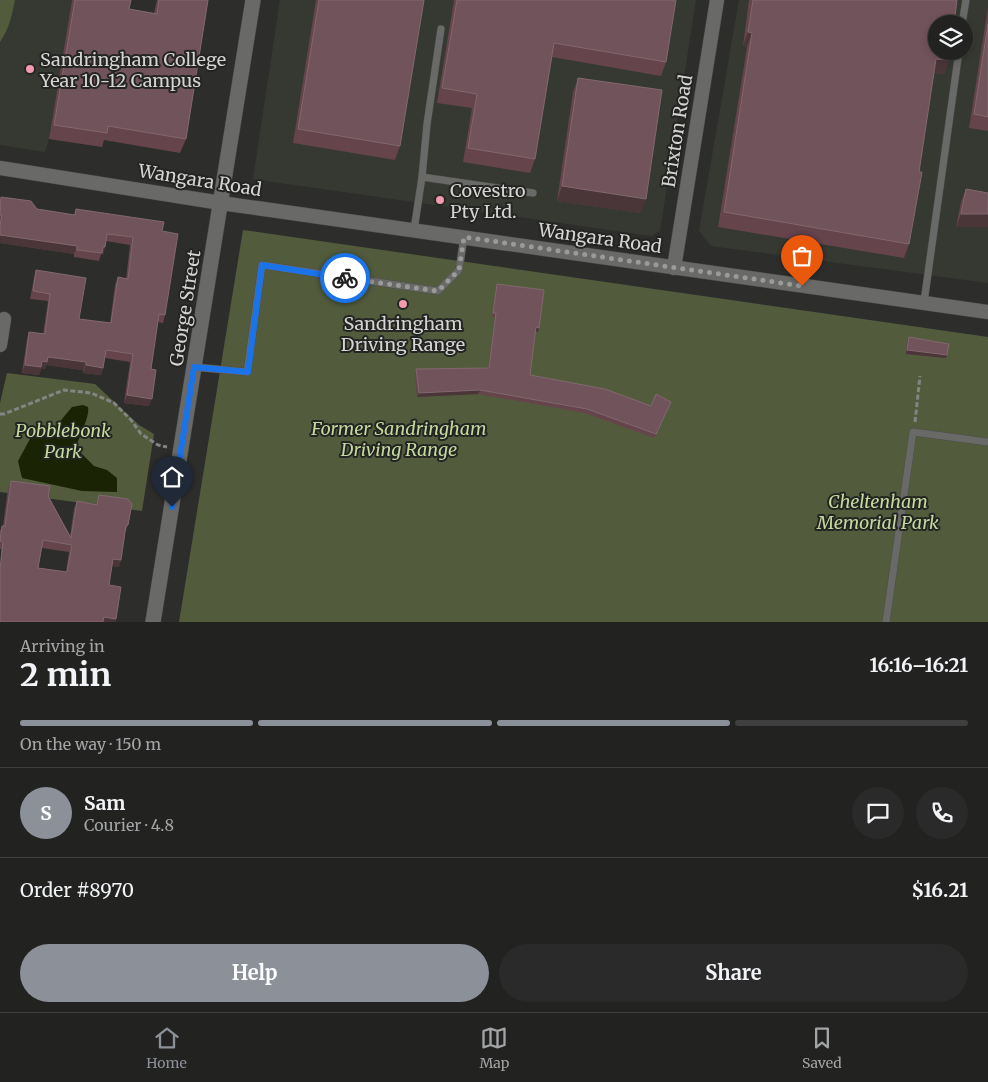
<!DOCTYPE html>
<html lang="en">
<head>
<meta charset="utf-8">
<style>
	body { margin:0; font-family:Merriweather,serif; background:#2a2a2a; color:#f1f3f6; height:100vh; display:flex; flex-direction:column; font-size:19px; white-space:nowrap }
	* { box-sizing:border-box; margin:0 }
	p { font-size:16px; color:#a2a4a5 }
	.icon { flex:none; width:28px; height:28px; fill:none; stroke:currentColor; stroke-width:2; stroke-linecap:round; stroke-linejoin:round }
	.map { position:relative; height:622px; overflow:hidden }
	.details { display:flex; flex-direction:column; background:#222221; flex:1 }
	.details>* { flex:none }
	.tools { position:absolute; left:928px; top:15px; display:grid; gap:10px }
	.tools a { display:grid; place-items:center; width:45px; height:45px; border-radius:50%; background:#222221; box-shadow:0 2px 8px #0003,0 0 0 1px #3f3f3f; font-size:25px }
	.pin { position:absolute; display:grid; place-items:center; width:42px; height:42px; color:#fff; margin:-51px -21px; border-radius:50% 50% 50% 0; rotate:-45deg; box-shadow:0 0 5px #0007 }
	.pin .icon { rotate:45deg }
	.courier { position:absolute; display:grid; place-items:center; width:50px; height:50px; margin:-25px; border:4px solid #1a73e8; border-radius:50%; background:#fff; color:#222; box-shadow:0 1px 6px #0007 }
	.head em { font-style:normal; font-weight:700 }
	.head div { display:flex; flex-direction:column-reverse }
	.head { display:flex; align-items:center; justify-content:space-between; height:85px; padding:0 20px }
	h1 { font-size:32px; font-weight:700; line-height:38px }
	.bar { display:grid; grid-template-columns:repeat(4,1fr); gap:8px 5px; align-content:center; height:60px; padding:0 20px }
	.bar i { height:6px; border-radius:4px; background:#3f3f3f }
	.bar .active { background:#8c9099 }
	.bar p { grid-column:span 4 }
	.line { display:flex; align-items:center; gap:12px; padding:0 20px; border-top:1px solid #3f3f3f }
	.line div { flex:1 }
	.round { display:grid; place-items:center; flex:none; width:52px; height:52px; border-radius:26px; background:#2a2a2a }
	.primary-button { display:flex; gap:10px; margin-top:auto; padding:10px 20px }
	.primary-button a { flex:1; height:58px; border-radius:30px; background:#8c9099; color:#fff; font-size:20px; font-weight:700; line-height:58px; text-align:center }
	.primary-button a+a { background:#2a2a2a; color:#f1f3f6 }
	.tabs { display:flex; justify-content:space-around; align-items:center; height:70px; border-top:1px solid #3f3f3f; background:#222221; font-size:14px; color:#a2a4a5 }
	.tabs a { display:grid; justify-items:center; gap:2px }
	.tabs .active { color:#8c9099 }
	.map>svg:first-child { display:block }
</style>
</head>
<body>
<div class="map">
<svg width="988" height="622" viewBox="0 0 988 622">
	<rect width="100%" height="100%" fill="#2d2e2c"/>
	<!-- built -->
	<g fill="#363931" fill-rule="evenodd">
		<path d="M0,0H72L49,139L45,152L0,145Z"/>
		<path d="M280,0H696L660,231L651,236L253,179Z"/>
		<path d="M739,0H988V283L711,246L699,231ZM936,24H964V51H936Z"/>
	</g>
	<!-- green -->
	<g fill="#525c3d">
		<path d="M0,0H15C12,15 9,29 0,42Z"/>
		<path d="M243,230L988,337V622H179Z"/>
		<path d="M7,373L95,384L139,425L154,434L142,511L0,492V403Z"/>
	</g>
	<!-- water -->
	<path fill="#1a2303" d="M83,405L88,407C90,417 79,436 76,448L94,466L107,470L117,478V492L82,491L22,478L18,461L31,437L52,431L72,407Z"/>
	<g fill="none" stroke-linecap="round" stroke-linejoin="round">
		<!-- service casing -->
		<g stroke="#4b4c49" stroke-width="8">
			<g id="service">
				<path d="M962,24L966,0"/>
				<path d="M422,177L533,193"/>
				<path d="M414,230L422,177L427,124L441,29"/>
				<path d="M924,302L959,51"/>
				<path d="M194,367L247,372L262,265L438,291L459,270L464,237"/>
				<path d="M886,622L913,432L988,442"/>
			</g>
		</g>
		<!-- minor casing -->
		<g stroke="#4b4c49" stroke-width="15">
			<g id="minor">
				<path d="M0,168L221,203L988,312"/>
				<path d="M674,268L717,0"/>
				<path d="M0,345L4,319"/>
			</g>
		</g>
		<!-- tertiary casing -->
		<g stroke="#4b4c49" stroke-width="16">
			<path id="tertiary" d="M153,622L253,0"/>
		</g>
		<!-- path -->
		<g stroke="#848483" stroke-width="3" stroke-dasharray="5 2.5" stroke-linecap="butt">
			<path d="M0,414H4L64,390L91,393L114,403L131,420L141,434L158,445L167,447"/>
			<path d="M915,422L920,376"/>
		</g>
		<!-- service -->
		<use href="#service" stroke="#696a68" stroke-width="7"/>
		<!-- minor -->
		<use href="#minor" stroke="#696a68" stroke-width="14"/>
		<!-- tertiary -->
		<use href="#tertiary" stroke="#696a68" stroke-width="15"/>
	</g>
	<!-- wall -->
	<g fill="#65444c" fill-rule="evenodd">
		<path d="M72,0H131L129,9L154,13L157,0H208L186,139L180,153L104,140L102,147L49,139Z"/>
		<path d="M316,0H424L400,146L395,160L293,143Z"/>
		<path d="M454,0H676L666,62L661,76L552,57L535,159L530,173L463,162L472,108L437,103Z"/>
		<path d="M749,0H957L949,60L944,74L934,73L919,172L909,244L904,258L718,227L747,47L743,46Z"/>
		<path d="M988,7V131L969,128Z"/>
		<path d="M578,78L641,213L557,201L573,92Z"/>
		<path d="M966,189L988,227H956L961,202Z"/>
		<path d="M0,198L37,209L74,215L76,209L162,231L165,315L163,323L158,322L151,369L149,406L124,403L130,362L105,358L103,368L101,375L83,373V370L46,365L45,369H41L39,375L22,373L27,339L29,332L43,334L48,301L30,299L34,278L36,270L79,319L110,323L115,285L118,277L126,279L130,245L106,241L103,255L101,254L99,261L74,257V254L0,243Z"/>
		<path d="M497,284L539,328L538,332L536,331L530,375L651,406L671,402L654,438L585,413L478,394L417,397L415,373L416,369L488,368L495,317H492L496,287Z"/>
		<path d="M909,337L947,355L946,358L906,354L907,341Z"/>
		<path d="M11,481L48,496L70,536L74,509L77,501L96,504L99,495L128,525L125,533L119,567L112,566L109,585L116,619L115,622H0L1,549H0V531L2,526H3L8,488ZM42,548L69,552L66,572L38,568Z"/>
	</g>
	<!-- shaded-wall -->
	<g fill="#4a3539">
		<path d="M748,32L752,33L747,47L743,46Z"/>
		<path d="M936,59L949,60L944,74L931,73Z"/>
		<path d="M562,186L646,199L641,213L557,201Z"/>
		<path d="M961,214H988V227H956Z"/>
		<path d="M0,235L77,246L74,254L0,243Z"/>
		<path d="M103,247H105L103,255L101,254Z"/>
		<path d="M536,327L539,328L538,332L535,331Z"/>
		<path d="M907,350L947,355L946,358L906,354Z"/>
		<path d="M48,357L86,362L83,370L46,365L45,369H41L39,375L22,373L25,365L42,361Z"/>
		<path d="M86,365L103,368L101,375L83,373Z"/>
		<path d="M480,390L478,394L417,397L419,393Z"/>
		<path d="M127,395L152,399L149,406L124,403Z"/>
		<path d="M113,559L121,560L119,567L111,566Z"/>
		<path d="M104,617L116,619L115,622H102Z"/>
	</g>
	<!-- building -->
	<g fill="#71535b" stroke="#81686e" fill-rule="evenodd">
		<path d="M75,0H131L129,9L157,14L159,0H208L186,139L108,126L107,133L54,125Z"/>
		<path d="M319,0H424L400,146L298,129Z"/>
		<path d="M457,0H676L666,62L554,43L535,159L468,148L477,94L442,88Z"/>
		<path d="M753,0H957L954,24H936V51H950L949,60L936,59L919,172H922L909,244L724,212L752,33L748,32Z"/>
		<path d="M988,24V117L974,114Z"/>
		<path d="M578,78L662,90L646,199L562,186Z"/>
		<path d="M966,189L988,193V214H961Z"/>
		<path d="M1,197L31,201L37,209L75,215L76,209L164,222L162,231L178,234L165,315L159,314L151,369L156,370L152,399L127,395L133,354L106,350L103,368L86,365V362L48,357L47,362L42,361L41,367L25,365L29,332L45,334L50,294L33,291L36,270L86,278L79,319L111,323L118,277L128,279L133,237L107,234L105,247H103L102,253L77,250V246L0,235V225L2,215H0Z"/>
		<path d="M497,284L544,290L539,328L536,327L530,375L605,389L651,406L656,394L671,402L656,434L587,409L480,390L419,393L416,369L489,368L496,313H493Z"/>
		<path d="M909,337L949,344L947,355L907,350Z"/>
		<path d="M11,481L50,486L48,496L71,538L77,501L97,505L99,495L128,499L132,504L128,525H126L121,560L113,559L109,585L121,587L116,619L104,617L103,622H0V569L3,542L0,541L2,526H5ZM43,540L72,545L67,572L38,568Z"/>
	</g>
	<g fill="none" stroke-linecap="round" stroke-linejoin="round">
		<!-- done -->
		<path stroke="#9a9a99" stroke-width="5" stroke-dasharray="0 9" d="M345,278L438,291L459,270L464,237L802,286"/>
		<!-- route -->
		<path stroke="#1a73e8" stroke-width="6" d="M172,507L194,367L248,372L262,265L345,278"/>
	</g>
	<!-- markers -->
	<g fill="#f29ab0" stroke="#242522" stroke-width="2">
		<circle cx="30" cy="69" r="5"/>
		<circle cx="440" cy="200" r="5"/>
		<circle cx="403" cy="304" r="5"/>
	</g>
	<g text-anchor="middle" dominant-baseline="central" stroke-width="4" stroke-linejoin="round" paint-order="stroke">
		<!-- poi labels -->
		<g font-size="18" fill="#d4d4d3" stroke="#242522" text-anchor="start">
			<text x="40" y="59">Sandringham College<tspan x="40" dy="21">Year 10-12 Campus</tspan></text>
			<text x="450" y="190">Covestro<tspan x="450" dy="21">Pty Ltd.</tspan></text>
			<text x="403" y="323" text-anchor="middle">Sandringham<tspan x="403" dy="21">Driving Range</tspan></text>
		</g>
		<!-- street labels -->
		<g font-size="18" fill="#d4d4d3" stroke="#242522">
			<text transform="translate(677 131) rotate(-81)">Brixton Road</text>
			<text transform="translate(200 180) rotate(9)">Wangara Road</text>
			<text transform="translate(600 238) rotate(8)">Wangara Road</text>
			<text transform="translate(185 308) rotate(-81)">George Street</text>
		</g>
		<!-- park labels -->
		<g font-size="18" font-style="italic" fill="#c4d99d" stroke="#242522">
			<text x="399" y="428">Former Sandringham<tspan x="399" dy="21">Driving Range</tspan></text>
			<text x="63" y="430">Pobblebonk<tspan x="63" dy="21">Park</tspan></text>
			<text x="878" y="501">Cheltenham<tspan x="878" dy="21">Memorial Park</tspan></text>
		</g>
	</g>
</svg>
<div class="tools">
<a><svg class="icon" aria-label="layers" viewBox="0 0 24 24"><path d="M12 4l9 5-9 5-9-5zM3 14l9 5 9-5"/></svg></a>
</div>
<div class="pin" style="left:802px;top:286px;background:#ea580c"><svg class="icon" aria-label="bag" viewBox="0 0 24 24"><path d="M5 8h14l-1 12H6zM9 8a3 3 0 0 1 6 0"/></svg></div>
<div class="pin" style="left:172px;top:507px;background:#1f2937"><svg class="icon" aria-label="home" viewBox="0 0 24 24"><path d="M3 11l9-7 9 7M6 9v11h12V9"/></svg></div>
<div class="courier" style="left:345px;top:278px"><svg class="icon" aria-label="bike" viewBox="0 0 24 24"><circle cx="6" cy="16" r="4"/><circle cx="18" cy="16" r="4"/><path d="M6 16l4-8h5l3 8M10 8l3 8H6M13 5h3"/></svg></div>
</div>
<section class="details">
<div class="head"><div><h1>2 min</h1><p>Arriving in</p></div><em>16:16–16:21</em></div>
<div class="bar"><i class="active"></i><i class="active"></i><i class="active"></i><i></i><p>On the way · 150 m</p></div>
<div class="line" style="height:90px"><b class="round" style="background:#8c9099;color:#fff">S</b><div><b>Sam</b><p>Courier · 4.8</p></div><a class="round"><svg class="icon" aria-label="chat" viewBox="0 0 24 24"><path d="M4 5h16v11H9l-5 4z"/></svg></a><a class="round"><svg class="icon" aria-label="phone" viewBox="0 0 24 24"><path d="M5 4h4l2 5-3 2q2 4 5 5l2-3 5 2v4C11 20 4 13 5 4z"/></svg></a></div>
<div class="line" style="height:65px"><div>Order #8970</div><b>$16.21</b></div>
<div class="primary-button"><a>Help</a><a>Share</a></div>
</section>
<nav class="tabs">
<a class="active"><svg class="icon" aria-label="home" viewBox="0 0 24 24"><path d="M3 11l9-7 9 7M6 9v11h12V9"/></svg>Home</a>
<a><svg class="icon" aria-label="map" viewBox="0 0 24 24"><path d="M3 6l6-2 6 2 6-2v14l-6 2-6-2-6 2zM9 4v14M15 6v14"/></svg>Map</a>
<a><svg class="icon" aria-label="saved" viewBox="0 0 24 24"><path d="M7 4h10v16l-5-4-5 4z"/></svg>Saved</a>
</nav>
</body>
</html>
